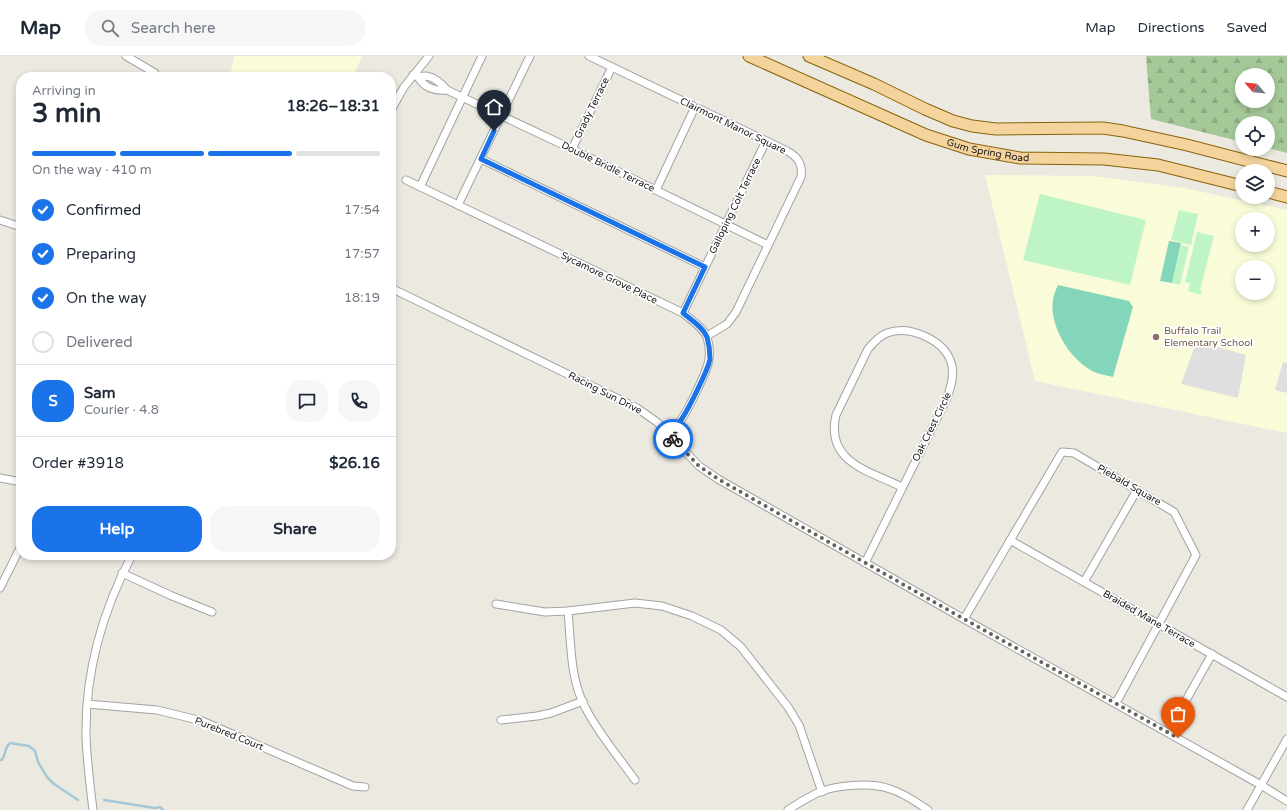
<!DOCTYPE html>
<html lang="en">
<head>
<meta charset="utf-8">
<style>
	body { margin:0; font-family:"Varela Round",sans-serif; background:#f6f6f7; color:#1f2937; height:100vh; display:flex; flex-direction:column; font-size:15px; white-space:nowrap }
	* { box-sizing:border-box; margin:0 }
	p { font-size:13px; color:#747a83 }
	.icon { flex:none; width:22px; height:22px; fill:none; stroke:currentColor; stroke-width:2; stroke-linecap:round; stroke-linejoin:round }
	.map { position:relative; flex:1; overflow:hidden }
	.drawer { position:absolute; left:16px; top:16px; width:380px; height:488px; display:flex; flex-direction:column; background:#fff; border-radius:16px; box-shadow:0 2px 6px #0003 }
	.drawer>* { flex:none }
	.needle { width:26px; rotate:297deg }
	.controls { position:absolute; left:1235px; top:12px; display:grid; gap:8px }
	.controls a { display:grid; place-items:center; width:40px; height:40px; border-radius:50%; background:#fff; box-shadow:0 2px 6px #0003; font-size:20px }
	.pin { position:absolute; display:grid; place-items:center; width:34px; height:34px; color:#fff; margin:-41px -17px; border-radius:50% 50% 50% 0; rotate:-45deg; box-shadow:0 0 4px #0007 }
	.pin .icon { rotate:45deg }
	.courier { position:absolute; display:grid; place-items:center; width:40px; height:40px; margin:-20px; border:3px solid #1a73e8; border-radius:50%; background:#fff; color:#222; box-shadow:0 1px 5px #0007 }
	.overview em { font-style:normal; font-weight:700 }
	.overview div { display:flex; flex-direction:column-reverse }
	.overview { display:flex; align-items:center; justify-content:space-between; height:68px; padding:0 16px }
	h1 { font-size:26px; font-weight:700; line-height:30px }
	.bar { display:grid; grid-template-columns:repeat(4,1fr); gap:6px 4px; align-content:center; height:48px; padding:0 16px }
	.bar i { height:5px; border-radius:3px; background:#e0e1e3 }
	.bar .on { background:#1a73e8 }
	.bar p { grid-column:span 4 }
	.line { display:flex; align-items:center; gap:10px; padding:0 16px; border-top:1px solid #e0e1e3 }
	.line div { flex:1 }
	.round { display:grid; place-items:center; flex:none; width:42px; height:42px; border-radius:16px; background:#f6f6f7 }
	ol { padding:0 16px; list-style:none }
	li { display:flex; align-items:center; gap:12px; height:44px }
	li p { margin-inline-start:auto }
	li .icon { padding:4px; border-radius:50%; background:#1a73e8; color:#fff; stroke-width:4 }
	li:last-child { color:#747a83 }
	li i { width:22px; height:22px; border:2px solid #e0e1e3; border-radius:50% }
	.primary-button { display:flex; gap:8px; margin-top:auto; padding:8px 16px }
	.primary-button a { flex:1; height:46px; border-radius:16px; background:#1a73e8; color:#fff; font-size:16px; font-weight:700; line-height:46px; text-align:center }
	.primary-button a+a { background:#f6f6f7; color:#1f2937 }
	header { display:flex; align-items:center; gap:24px; box-sizing:border-box; height:56px; padding:0 20px; background:#fff; border-bottom:1px solid #e0e1e3 }
	header strong { font-size:19px }
	nav { display:flex; gap:22px; margin-inline-start:auto; font-size:14px }
	.search { width:280px; height:36px; background:#f6f6f7; display:flex; align-items:center; gap:10px; box-sizing:border-box; padding:0 14px; border-radius:16px; color:#747a83; font-size:15px }
	.map>svg:first-child { display:block }
</style>
</head>
<body>
<header>
<strong>Map</strong>
<div class="search"><svg class="icon" aria-label="search" viewBox="0 0 24 24"><circle cx="10" cy="10" r="6"/><path d="M15 15l6 6"/></svg>Search here</div>
<nav><a>Map</a><a>Directions</a><a>Saved</a></nav>
</header>
<div class="map">
<svg width="1287" height="754" viewBox="0 0 1287 754">
	<defs>
		<pattern id="forest-firs" width="22" height="20" patternUnits="userSpaceOnUse"><rect width="22" height="20" fill="#a4c898"/><path d="M5 1l3.5 6h-7zM16 11l3.5 6h-7z" fill="#8dab82"/></pattern>
	</defs>
	<rect width="100%" height="100%" fill="#ece9e1"/>
	<!-- education -->
	<g fill="#fafcd9" fill-rule="evenodd">
		<path d="M234,0H362L353,21H230Z"/>
		<path d="M985,119L1093,120L1184,132L1287,154V377L1035,325ZM1242,163H1268V189H1242ZM1242,211H1268V237H1242Z"/>
	</g>
	<!-- forest -->
	<path fill="url(#forest-firs)" fill-rule="evenodd" d="M1146,0H1287V97L1268,92V67H1242V86L1151,63ZM1242,19H1268V45H1242Z"/>
	<!-- park -->
	<g fill="#bff4c6">
		<path d="M1040,138L1146,164L1130,229L1023,204Z"/>
		<path d="M1179,154L1198,158L1191,189L1171,184Z"/>
		<path d="M1197,176L1214,180L1200,234L1202,235L1201,239L1188,235L1190,227L1185,226Z"/>
		<path d="M1181,189L1189,191L1180,229L1172,227Z"/>
	</g>
	<!-- pitch -->
	<g fill="#84d6bb">
		<path d="M1169,185L1181,187L1172,227L1160,225Z"/>
		<path d="M1058,229L1129,245L1133,251L1113,321C1106,319 1098,318 1092,315C1069,302 1049,270 1053,243C1054,238 1056,233 1058,229Z"/>
	</g>
	<!-- parking -->
	<g fill="#dfdfdf">
		<path d="M1197,285L1246,299L1238,342L1181,328Z"/>
		<path d="M1283,306L1287,307V337L1275,334Z"/>
	</g>
	<g fill="none" stroke-linecap="round" stroke-linejoin="round">
		<!-- stream -->
		<g stroke="#a4c8d7" stroke-width="2.5">
			<path d="M0,704H2C6,698 4,692 10,687L29,690L35,695L38,706L47,721L54,728L78,744"/>
			<path d="M104,744L155,752L160,751L163,754"/>
		</g>
		<!-- street casing -->
		<g stroke="#a2a2a2" stroke-width="9">
			<g id="street">
				<path d="M126,0L155,17"/>
				<path d="M589,0L787,95C798,101 803,108 801,121L736,256L727,268L707,280"/>
				<path d="M413,19C418,21 421,20 426,20C434,21 442,28 447,34L572,93L768,189"/>
				<path d="M418,21C425,32 434,35 447,34"/>
				<path d="M391,54L404,31L429,0"/>
				<path d="M572,93L612,11"/>
				<path d="M481,103L705,211"/>
				<path d="M406,124L683,257C691,264 703,271 707,281C709,288 710,296 709,303C708,314 688,354 681,364C677,369 673,374 669,379"/>
				<path d="M420,131L482,0"/>
				<path d="M656,134L695,51"/>
				<path d="M458,149L530,0"/>
				<path d="M0,164L21,171"/>
				<path d="M391,232L637,352L657,366L699,410L718,423L964,563L1261,729L1287,745"/>
				<path d="M683,257L766,85"/>
				<path d="M0,422L21,426"/>
				<path d="M1010,484L1287,641"/>
				<path d="M865,507L947,342C951,331 955,318 951,306C943,283 909,269 887,277C879,280 873,287 868,293L836,359C825,406 869,415 902,431"/>
				<path d="M122,517L172,540L212,556"/>
				<path d="M1084,526L1137,434"/>
				<path d="M0,532L21,490"/>
				<path d="M496,548L545,556L568,555L635,547L662,550L692,560L721,574L741,591L788,651L799,669L822,736"/>
				<path d="M568,555C571,587 570,623 585,651C598,677 618,700 635,724"/>
				<path d="M964,563L1062,396L1074,397L1174,456L1196,499L1116,647"/>
				<path d="M87,648L157,654L202,665L353,730L365,731"/>
				<path d="M1176,662L1212,598"/>
				<path d="M501,664L537,660L551,657L583,645"/>
				<path d="M93,754C90,730 87,705 86,681C85,617 102,556 132,499"/>
				<path d="M788,754C797,748 807,742 817,737C835,729 871,726 890,733C904,737 916,746 928,754"/>
				<path d="M1247,754L1287,683"/>
			</g>
		</g>
		<!-- primary casing -->
		<g stroke="#87640b" stroke-width="13">
			<g id="primary">
				<path id="s1" d="M749,0L926,79L969,93L1020,102L1104,103L1158,109L1242,130"/>
				<path d="M809,0L874,28L925,53L953,65L972,70L996,73L1103,72L1123,75L1187,89L1287,115"/>
				<path d="M1268,136L1287,141"/>
			</g>
		</g>
		<!-- street -->
		<use href="#street" stroke="#fff" stroke-width="7"/>
		<!-- primary -->
		<use href="#primary" stroke="#f4d39d" stroke-width="11"/>
	</g>
	<g fill="none" stroke-linecap="round" stroke-linejoin="round">
		<!-- done -->
		<path stroke="#646360" stroke-width="4" stroke-dasharray="0 7.2" d="M673,383L699,410L718,423L964,563L1178,682"/>
		<!-- route -->
		<path stroke="#1a73e8" stroke-width="5" d="M494,75L481,103L705,211L683,257C691,264 703,271 707,281C709,288 710,296 710,303C708,314 688,354 681,364C677,369 673,374 669,379L673,383"/>
	</g>
	<!-- markers -->
	<circle fill="#8d6e63" stroke="#fff" stroke-width="1.5" cx="1156" cy="281" r="4"/>
	<g text-anchor="middle" dominant-baseline="central" stroke-width="3.5" stroke-linejoin="round" paint-order="stroke">
		<!-- street labels -->
		<g font-size="10" fill="#1b1b1b" stroke="#fff">
			<text transform="translate(592 52) rotate(-64)">Grady Terrace</text>
			<text transform="translate(733 70) rotate(26)">Clairmont Manor Square</text>
			<text stroke="none"><textPath href="#s1" startOffset="258">Gum Spring Road</textPath></text>
			<text transform="translate(608 111) rotate(26)">Double Bridle Terrace</text>
			<text transform="translate(735 150) rotate(-64)">Galloping Colt Terrace</text>
			<text transform="translate(609 222) rotate(26)">Sycamore Grove Place</text>
			<text transform="translate(605 337) rotate(27)">Racing Sun Drive</text>
			<text transform="translate(932 371) rotate(-64)">Oak Crest Circle</text>
			<text transform="translate(1129 429) rotate(30)">Piebald Square</text>
			<text transform="translate(1149 563) rotate(30)">Braided Mane Terrace</text>
			<text transform="translate(229 678) rotate(22)">Purebred Court</text>
		</g>
		<!-- education labels -->
		<g font-size="10" fill="#785e54" stroke="#fff" text-anchor="start">
			<text x="1164" y="275">Buffalo Trail<tspan x="1164" dy="12">Elementary School</tspan></text>
		</g>
	</g>
</svg>
<div class="controls">
<a><svg class="needle" viewBox="-14 -14 28 28"><path d="M0-13l5 13h-10z" fill="#e53935"/><path d="M0 13l5-13h-10z" fill="#747a83"/></svg></a>
<a><svg class="icon" aria-label="locate" viewBox="0 0 24 24"><circle cx="12" cy="12" r="6"/><path d="M12 2v4M12 18v4M2 12h4M18 12h4"/></svg></a>
<a><svg class="icon" aria-label="layers" viewBox="0 0 24 24"><path d="M12 4l9 5-9 5-9-5zM3 14l9 5 9-5"/></svg></a>
<a>+</a>
<a>−</a>
</div>
<div class="pin" style="left:1178px;top:682px;background:#ea580c"><svg class="icon" aria-label="bag" viewBox="0 0 24 24"><path d="M5 8h14l-1 12H6zM9 8a3 3 0 0 1 6 0"/></svg></div>
<div class="pin" style="left:494px;top:75px;background:#1f2937"><svg class="icon" aria-label="home" viewBox="0 0 24 24"><path d="M3 11l9-7 9 7M6 9v11h12V9"/></svg></div>
<div class="courier" style="left:673px;top:383px"><svg class="icon" aria-label="bike" viewBox="0 0 24 24"><circle cx="6" cy="16" r="4"/><circle cx="18" cy="16" r="4"/><path d="M6 16l4-8h5l3 8M10 8l3 8H6M13 5h3"/></svg></div>
<section class="drawer">
<div class="overview"><div><h1>3 min</h1><p>Arriving in</p></div><em>18:26–18:31</em></div>
<div class="bar"><i class="on"></i><i class="on"></i><i class="on"></i><i></i><p>On the way · 410 m</p></div>
<ol>
<li><svg class="icon" aria-label="check" viewBox="0 0 24 24"><path d="M5 12l5 5 9-10"/></svg>Confirmed<p>17:54</p></li>
<li><svg class="icon" aria-label="check" viewBox="0 0 24 24"><path d="M5 12l5 5 9-10"/></svg>Preparing<p>17:57</p></li>
<li><svg class="icon" aria-label="check" viewBox="0 0 24 24"><path d="M5 12l5 5 9-10"/></svg>On the way<p>18:19</p></li>
<li><i></i>Delivered</li>
</ol>
<div class="line" style="height:72px"><b class="round" style="background:#1a73e8;color:#fff">S</b><div><b>Sam</b><p>Courier · 4.8</p></div><a class="round"><svg class="icon" aria-label="chat" viewBox="0 0 24 24"><path d="M4 5h16v11H9l-5 4z"/></svg></a><a class="round"><svg class="icon" aria-label="phone" viewBox="0 0 24 24"><path d="M5 4h4l2 5-3 2q2 4 5 5l2-3 5 2v4C11 20 4 13 5 4z"/></svg></a></div>
<div class="line" style="height:52px"><div>Order #3918</div><b>$26.16</b></div>
<div class="primary-button"><a>Help</a><a>Share</a></div>
</section>
</div>
</body>
</html>
